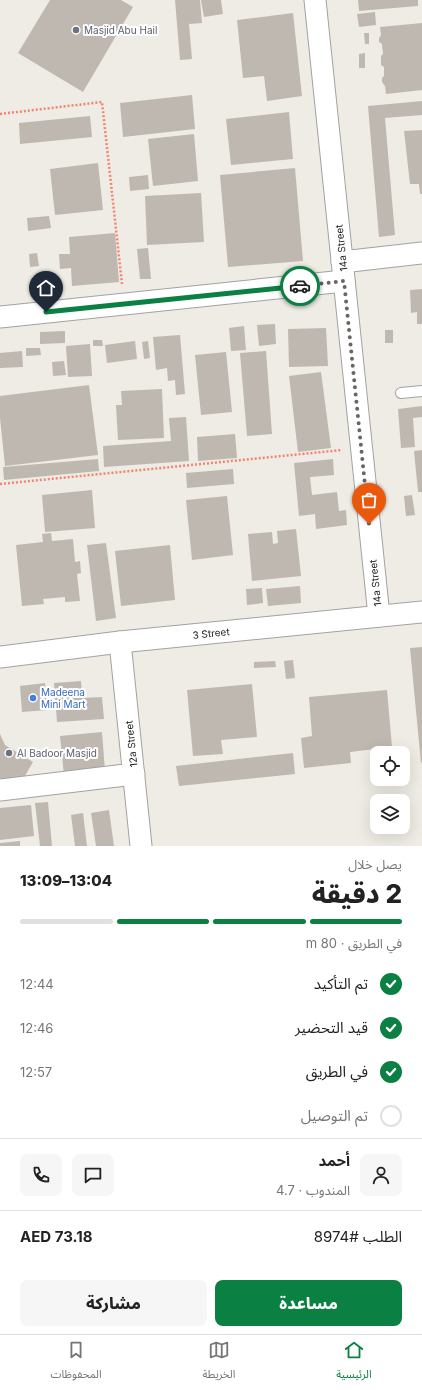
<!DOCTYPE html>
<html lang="ar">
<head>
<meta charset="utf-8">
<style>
	body { margin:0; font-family:Inter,"Noto Sans Arabic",sans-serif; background:#f6f6f6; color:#222; direction:rtl; height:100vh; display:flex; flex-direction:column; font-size:15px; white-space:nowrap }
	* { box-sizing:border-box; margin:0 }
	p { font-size:13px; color:#767676 }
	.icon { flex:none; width:22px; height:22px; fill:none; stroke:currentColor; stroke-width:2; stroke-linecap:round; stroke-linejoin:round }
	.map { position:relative; height:846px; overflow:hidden; direction:ltr }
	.details { display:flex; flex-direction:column; background:#fff; flex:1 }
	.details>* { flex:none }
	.tools { position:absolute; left:370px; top:746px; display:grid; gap:8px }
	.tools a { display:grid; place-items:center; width:40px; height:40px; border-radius:8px; background:#fff; box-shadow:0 4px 16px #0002; font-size:20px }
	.pin { position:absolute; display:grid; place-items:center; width:34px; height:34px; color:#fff; margin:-41px -17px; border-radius:50% 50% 50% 0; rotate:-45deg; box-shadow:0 0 4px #0007 }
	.pin .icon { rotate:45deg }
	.courier { position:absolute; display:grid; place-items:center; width:40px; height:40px; margin:-20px; border:3px solid #0b8043; border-radius:50%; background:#fff; color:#222; box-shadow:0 1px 5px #0007 }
	.overview em { font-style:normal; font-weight:800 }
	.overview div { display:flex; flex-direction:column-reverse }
	.overview { display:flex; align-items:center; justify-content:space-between; height:68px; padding:0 20px }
	h1 { font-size:26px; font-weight:800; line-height:30px }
	.bar { display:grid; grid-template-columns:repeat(4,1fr); gap:6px 4px; align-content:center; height:48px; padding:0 20px }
	.bar i { height:5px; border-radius:3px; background:#e0e0e0 }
	.bar .active { background:#0b8043 }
	.bar p { grid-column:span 4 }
	.line { display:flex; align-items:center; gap:10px; padding:0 20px; border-top:1px solid #e0e0e0 }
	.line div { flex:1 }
	.round { display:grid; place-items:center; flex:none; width:42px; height:42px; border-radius:8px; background:#f6f6f6 }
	ol { padding:0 20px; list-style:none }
	li { display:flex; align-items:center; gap:12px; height:44px }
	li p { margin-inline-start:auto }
	li .icon { padding:4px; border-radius:50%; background:#0b8043; color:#fff; stroke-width:4 }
	li:last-child { color:#767676 }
	li i { width:22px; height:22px; border:2px solid #e0e0e0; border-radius:50% }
	.primary-button { display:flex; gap:8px; margin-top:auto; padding:8px 20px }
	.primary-button a { flex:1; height:46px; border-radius:8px; background:#0b8043; color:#fff; font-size:16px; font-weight:800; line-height:46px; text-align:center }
	.primary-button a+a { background:#f6f6f6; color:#222 }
	.tabs { display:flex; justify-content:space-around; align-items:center; height:56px; border-top:1px solid #e0e0e0; background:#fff; font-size:11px; color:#767676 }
	.tabs a { display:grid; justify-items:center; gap:2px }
	.tabs .active { color:#0b8043 }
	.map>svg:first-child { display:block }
</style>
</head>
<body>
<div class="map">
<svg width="422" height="846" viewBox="0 0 422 846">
	<rect width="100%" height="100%" fill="#eeece4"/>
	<!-- building -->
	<g fill="#bfb8b1">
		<path d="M50,0H121L133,7L83,92L18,53Z"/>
		<path d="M175,0H200L202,23L189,24L192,59L180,60Z"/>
		<path d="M201,0H221L223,14L204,17Z"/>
		<path d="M358,0H418V6L359,11Z"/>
		<path d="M375,12L376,25L359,27L357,14Z"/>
		<path d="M293,13L302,96L267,101L264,76L243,78L237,20Z"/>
		<path d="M422,23V90L386,94L385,86L382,82V78L384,76V67L381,65V56L383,54L382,44L379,42V38L381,35L380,27Z"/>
		<path d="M364,33H369V44H365Z"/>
		<path d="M365,53V68H359V54Z"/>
		<path d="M192,95L195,129L123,137L120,103Z"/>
		<path d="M422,101V115L385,118L395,235L379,237L368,106Z"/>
		<path d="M289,112L293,159L231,165L226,119Z"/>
		<path d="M90,116L92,137L20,144L19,123Z"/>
		<path d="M422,130V194H420L419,184H410L404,131Z"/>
		<path d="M194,134L198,181L153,186L148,139Z"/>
		<path d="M98,163L103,210L55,215L50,169Z"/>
		<path d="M295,168L303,261L228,267L220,175Z"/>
		<path d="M148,175L149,189L130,191L129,177Z"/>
		<path d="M201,193L204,242L147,245L145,196Z"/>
		<path d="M49,216L51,228L28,231L27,218Z"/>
		<path d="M115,233L119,282L72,286L71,268L60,269L59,254H70L69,237Z"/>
		<path d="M148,248L151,279H140L137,249Z"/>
		<path d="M37,253L39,266L30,267L29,254Z"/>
		<path d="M422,289V324H417V312L411,313L410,290Z"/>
		<path d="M275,324L276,344L259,346L257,325Z"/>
		<path d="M244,326L246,350L231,351L229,328Z"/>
		<path d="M326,328L328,366L289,367L288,329Z"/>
		<rect x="385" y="330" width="8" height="13"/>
		<path d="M65,331V343L40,344V332Z"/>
		<path d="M180,335L185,394L176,395L175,380L168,381L167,368L156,370L153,337Z"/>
		<path d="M93,340H102L103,346H93Z"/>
		<path d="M135,341L137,359L107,363L105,345Z"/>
		<path d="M148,341L150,358L144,359L142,342Z"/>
		<path d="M90,344L92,376L68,377L66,346Z"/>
		<path d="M26,348H40L41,355L26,356Z"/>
		<path d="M22,351L23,367L0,368V353Z"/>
		<path d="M266,351L272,434L247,436L240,353Z"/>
		<path d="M226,352L232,412L201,415L195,355Z"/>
		<path d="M64,361L66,375L53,376L52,362Z"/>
		<path d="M321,372L331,448L298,452L289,376Z"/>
		<path d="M89,385L98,455L5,466L0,418V396Z"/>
		<path d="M162,389L164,438L118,440L116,405H122L121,391Z"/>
		<path d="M422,406V417L413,418L415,447L401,448L398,409Z"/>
		<path d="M186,417L189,461L104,467L103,446L171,441L169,418Z"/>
		<path d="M235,434L237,458L198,461L197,437Z"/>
		<path d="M422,450V492H418L414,451Z"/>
		<path d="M98,459L99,471L4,480L3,467Z"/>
		<path d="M333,459L334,475L310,477L312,495L337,492L339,511L346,510L347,525L316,529L315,514L299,516L294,463Z"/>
		<path d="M233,469L234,484L187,488L186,473Z"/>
		<path d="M92,490L95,528L45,532L42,495Z"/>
		<path d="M412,495L415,515L406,516L404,496Z"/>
		<path d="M227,496L233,555L192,560L186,500Z"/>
		<path d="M296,529L301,576L252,581L248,534L272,532L273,544L278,543L277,531Z"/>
		<path d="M51,533L52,541L73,539L75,562L80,561L81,573L77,574L80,601L65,602V597L43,599L44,604L22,606L16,545L43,542L42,534Z"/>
		<path d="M106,543L116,618L96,621L87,545Z"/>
		<path d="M170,545L175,600L121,606L115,551Z"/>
		<path d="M300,586L301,603L268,606L266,589Z"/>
		<path d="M262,588L263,603L247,605L246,589Z"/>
		<path d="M422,647V763H421L410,648Z"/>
		<path d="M293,660L295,678L286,679L284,661Z"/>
		<path d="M275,661L276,667L254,668V662Z"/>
		<path d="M81,681L82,698L102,697L104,719L57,722L54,683Z"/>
		<path d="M45,683L47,710L22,712L20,686Z"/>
		<path d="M252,684L257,737L221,740L223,754L193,756L187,690Z"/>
		<path d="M387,690L392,747L350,752L351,763L304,768L301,738L312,736L309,697Z"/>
		<path d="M102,732L105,771L64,775L60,736Z"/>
		<path d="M0,734L5,745L33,762L18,788L0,778Z"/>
		<path d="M293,753L295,774L179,786L176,766Z"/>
		<path d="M48,802L52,846H40L35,803Z"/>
		<path d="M31,805L34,836L0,840V808Z"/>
		<path d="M109,810L114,846H96L91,813Z"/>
		<path d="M83,813L87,846H75L71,815Z"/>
		<path d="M20,841V846H0V843Z"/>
	</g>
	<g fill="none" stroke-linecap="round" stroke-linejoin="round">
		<!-- service casing -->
		<g stroke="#a2a2a2" stroke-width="12">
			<path id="service" d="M401,393L422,391"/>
		</g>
		<!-- minor casing -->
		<g stroke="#a2a2a2" stroke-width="23">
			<g id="minor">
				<path d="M315,0L379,616"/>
				<path d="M342,262L422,253"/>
				<path d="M0,317L344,281"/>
				<path d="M120,642L141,846"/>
				<path d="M0,657L120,642L422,612"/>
				<path d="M0,790L134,774"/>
			</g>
		</g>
		<!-- path -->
		<g stroke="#f38570" stroke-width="2.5" stroke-dasharray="2 2" stroke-linecap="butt">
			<path d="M0,114L102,102L122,284"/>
			<path d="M0,484L342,450"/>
		</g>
		<!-- service -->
		<use href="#service" stroke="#fff" stroke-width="10"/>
		<!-- minor -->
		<use href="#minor" stroke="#fff" stroke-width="21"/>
	</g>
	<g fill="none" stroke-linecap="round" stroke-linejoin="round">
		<!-- done -->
		<path stroke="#676663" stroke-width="4" stroke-dasharray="0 7.2" d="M300,286L344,281L369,524"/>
		<!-- route -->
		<path stroke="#0b8043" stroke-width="5" d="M46,312L300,286"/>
	</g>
	<!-- markers -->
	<g fill="#6b7280" stroke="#fff" stroke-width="1.5">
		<circle cx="76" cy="30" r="4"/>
		<circle cx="9" cy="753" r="4"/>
	</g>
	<circle fill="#3f7fe0" stroke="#fff" stroke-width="1.5" cx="33" cy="698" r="4"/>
	<g text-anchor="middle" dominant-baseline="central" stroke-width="4" stroke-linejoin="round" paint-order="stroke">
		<!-- worship labels -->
		<g font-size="10" fill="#5b616d" stroke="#fff" text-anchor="start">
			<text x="84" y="30">Masjid Abu Hail</text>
			<text x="17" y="753">Al Badoor Masjid</text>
		</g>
		<!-- street labels -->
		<g font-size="10" fill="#1e1e1e" stroke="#fff">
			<text transform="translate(341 248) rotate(-96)">14a Street</text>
			<text transform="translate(375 583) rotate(-96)">14a Street</text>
			<text transform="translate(211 633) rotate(-6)">3 Street</text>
			<text transform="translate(131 744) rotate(-96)">12a Street</text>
		</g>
		<!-- shop labels -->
		<g font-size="10" fill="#366cbe" stroke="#fff" text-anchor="start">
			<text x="41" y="692">Madeena<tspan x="41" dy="12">Mini Mart</tspan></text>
		</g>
	</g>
</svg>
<div class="tools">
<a><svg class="icon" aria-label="locate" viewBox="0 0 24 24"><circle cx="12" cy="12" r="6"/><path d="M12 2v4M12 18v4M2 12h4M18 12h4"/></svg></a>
<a><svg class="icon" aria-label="layers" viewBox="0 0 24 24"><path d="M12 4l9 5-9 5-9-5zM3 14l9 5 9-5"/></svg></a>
</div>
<div class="pin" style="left:369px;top:524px;background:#ea580c"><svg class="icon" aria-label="bag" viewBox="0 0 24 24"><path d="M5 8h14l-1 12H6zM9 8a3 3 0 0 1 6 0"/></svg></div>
<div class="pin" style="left:46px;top:312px;background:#1f2937"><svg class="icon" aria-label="home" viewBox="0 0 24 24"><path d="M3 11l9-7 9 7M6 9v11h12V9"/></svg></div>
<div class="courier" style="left:300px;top:286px"><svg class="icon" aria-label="car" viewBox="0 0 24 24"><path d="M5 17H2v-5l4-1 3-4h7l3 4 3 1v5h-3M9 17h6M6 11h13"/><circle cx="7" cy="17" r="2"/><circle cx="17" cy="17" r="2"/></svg></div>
</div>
<section class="details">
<div class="overview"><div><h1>2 دقيقة</h1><p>يصل خلال</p></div><em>13:04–13:09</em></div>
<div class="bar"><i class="active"></i><i class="active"></i><i class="active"></i><i></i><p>في الطريق · 80 m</p></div>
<ol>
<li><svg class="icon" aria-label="check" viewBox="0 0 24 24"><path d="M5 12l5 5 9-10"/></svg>تم التأكيد<p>12:44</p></li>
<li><svg class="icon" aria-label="check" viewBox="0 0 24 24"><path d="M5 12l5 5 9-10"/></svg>قيد التحضير<p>12:46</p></li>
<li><svg class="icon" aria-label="check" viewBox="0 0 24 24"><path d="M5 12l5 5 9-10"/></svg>في الطريق<p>12:57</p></li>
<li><i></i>تم التوصيل</li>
</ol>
<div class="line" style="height:72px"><a class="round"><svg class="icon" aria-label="person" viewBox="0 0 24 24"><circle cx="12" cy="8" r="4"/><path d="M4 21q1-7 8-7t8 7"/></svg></a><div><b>أحمد</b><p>المندوب · 4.7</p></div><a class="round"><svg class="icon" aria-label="chat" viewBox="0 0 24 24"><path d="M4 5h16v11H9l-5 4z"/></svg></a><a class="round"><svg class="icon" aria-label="phone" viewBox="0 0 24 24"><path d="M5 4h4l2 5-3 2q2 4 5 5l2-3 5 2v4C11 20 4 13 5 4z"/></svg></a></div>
<div class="line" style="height:52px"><div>الطلب #8974</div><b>AED 73.18</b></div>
<div class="primary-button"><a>مساعدة</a><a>مشاركة</a></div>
</section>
<nav class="tabs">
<a class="active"><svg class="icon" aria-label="home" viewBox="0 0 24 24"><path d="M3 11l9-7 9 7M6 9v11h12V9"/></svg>الرئيسية</a>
<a><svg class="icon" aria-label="map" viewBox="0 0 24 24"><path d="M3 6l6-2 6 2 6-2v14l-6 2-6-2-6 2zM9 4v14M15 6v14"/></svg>الخريطة</a>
<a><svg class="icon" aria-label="saved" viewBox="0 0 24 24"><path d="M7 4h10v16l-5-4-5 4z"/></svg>المحفوظات</a>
</nav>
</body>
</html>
